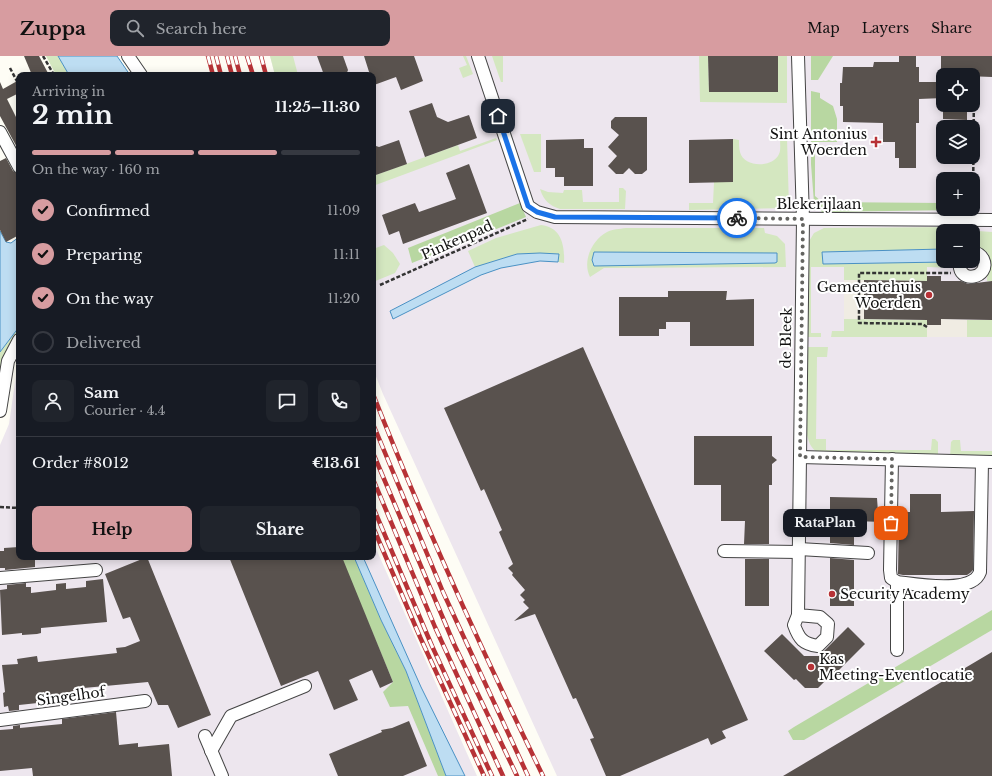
<!DOCTYPE html>
<html lang="en">
<head>
<meta charset="utf-8">
<style>
	body { margin:0; font-family:"Libre Baskerville",serif; background:#20242c; color:#f1f3f6; height:100vh; display:flex; flex-direction:column; font-size:15px; white-space:nowrap }
	* { box-sizing:border-box; margin:0 }
	p { font-size:13px; color:#9ea1a6 }
	.icon { flex:none; width:22px; height:22px; fill:none; stroke:currentColor; stroke-width:2; stroke-linecap:round; stroke-linejoin:round }
	.map { position:relative; flex:1; overflow:hidden }
	.panel { position:absolute; left:16px; top:16px; width:360px; height:488px; display:flex; flex-direction:column; background:#171b24; border-radius:8px; box-shadow:0 2px 10px #0003 }
	.panel>* { flex:none }
	.controls { position:absolute; left:936px; top:12px; display:grid; gap:8px }
	.controls a { display:grid; place-items:center; width:44px; height:44px; border-radius:8px; background:#171b24; box-shadow:0 2px 10px #0003; font-size:20px }
	.pin { position:absolute; display:grid; place-items:center; width:34px; height:34px; color:#fff; margin:-17px; border-radius:8px; box-shadow:0 2px 6px #0006 }
	.courier { position:absolute; display:grid; place-items:center; width:40px; height:40px; margin:-20px; border:3px solid #1a73e8; border-radius:50%; background:#fff; color:#222; box-shadow:0 1px 5px #0007 }
	.bubble { position:absolute; height:28px; border-radius:8px; background:#171b24; box-shadow:0 2px 10px #0003; font-size:13px; font-weight:800; line-height:28px; text-align:center }
	.head em { font-style:normal; font-weight:800 }
	.head div { display:flex; flex-direction:column-reverse }
	.head { display:flex; align-items:center; justify-content:space-between; height:68px; padding:0 16px }
	h1 { font-size:26px; font-weight:800; line-height:30px }
	.bar { display:grid; grid-template-columns:repeat(4,1fr); gap:6px 4px; align-content:center; height:48px; padding:0 16px }
	.bar i { height:5px; border-radius:3px; background:#363941 }
	.bar .selected { background:#d79ca0 }
	.bar p { grid-column:span 4 }
	.line { display:flex; align-items:center; gap:10px; padding:0 16px; border-top:1px solid #363941 }
	.line div { flex:1 }
	.round { display:grid; place-items:center; flex:none; width:42px; height:42px; border-radius:8px; background:#20242c }
	ol { padding:0 16px; list-style:none }
	li { display:flex; align-items:center; gap:12px; height:44px }
	li p { margin-inline-start:auto }
	li .icon { padding:4px; border-radius:50%; background:#d79ca0; color:#111; stroke-width:4 }
	li:last-child { color:#9ea1a6 }
	li i { width:22px; height:22px; border:2px solid #363941; border-radius:50% }
	.primary-button { display:flex; gap:8px; margin-top:auto; padding:8px 16px }
	.primary-button a { flex:1; height:46px; border-radius:8px; background:#d79ca0; color:#111; font-size:16px; font-weight:800; line-height:46px; text-align:center }
	.primary-button a+a { background:#20242c; color:#f1f3f6 }
	header { display:flex; align-items:center; gap:24px; box-sizing:border-box; height:56px; padding:0 20px; background:#d79ca0; color:#111 }
	header strong { font-size:19px }
	nav { display:flex; gap:22px; margin-inline-start:auto; font-size:14px }
	.search { width:280px; height:36px; background:#20242c; display:flex; align-items:center; gap:10px; box-sizing:border-box; padding:0 14px; border-radius:8px; color:#9ea1a6; font-size:15px }
	.map>svg:first-child { display:block }
</style>
</head>
<body>
<header>
<strong>Zuppa</strong>
<div class="search"><svg class="icon" aria-label="search" viewBox="0 0 24 24"><circle cx="10" cy="10" r="6"/><path d="M15 15l6 6"/></svg>Search here</div>
<nav><a>Map</a><a>Layers</a><a>Share</a></nav>
</header>
<div class="map">
<svg width="992" height="720" viewBox="0 0 992 720">
	<rect width="100%" height="100%" fill="#fefdf5"/>
	<!-- industrial -->
	<g fill="#ede6ee" fill-rule="evenodd">
		<path d="M270,0H992V720H557L383,338L373,313V19H275ZM943,19H973V49H943ZM943,71H973V101H943ZM943,123H973V153H943ZM943,175H973V205H943Z"/>
		<path d="M19,299V501H373V486L477,720H0V389L9,368Z"/>
	</g>
	<!-- green -->
	<g fill="#d4e7c0">
		<path d="M46,0H58L69,19H56Z"/>
		<path d="M270,0H293L298,19H275Z"/>
		<path d="M463,0H466L473,18L463,22L459,12L467,9Z"/>
		<path d="M492,0H503V26H501Z"/>
		<path d="M699,0H708L709,36H778V0H787V47L700,46Z"/>
		<path d="M520,78H541V116H534Z"/>
		<path d="M496,82L497,84L373,130V120L458,89L460,95Z"/>
		<path d="M780,82H787L789,152L689,154V147H713L714,126H733V83L739,84C739,87 739,93 740,96C744,112 773,112 779,98C781,94 780,87 780,82Z"/>
		<path d="M619,132H623L626,135L625,153H560C549,149 544,145 540,133L548,136L563,137L564,134H582L583,146H619Z"/>
		<path d="M541,169C561,171 565,189 564,207L558,206L559,198H517L475,211L468,195L496,182Z"/>
		<path d="M956,171L962,175H943V193L823,196V203L946,206L958,205L956,212L927,211V225L844,224V211H811V277H821V281H806L808,187L814,177L824,172Z"/>
		<path d="M626,172H764L765,177L777,180L785,188L786,211L604,212L590,221C582,205 592,184 607,176C613,173 619,173 626,172Z"/>
		<path d="M978,175L992,176V225H987L988,197L979,192Z"/>
		<path d="M384,189L393,197L400,208L395,217L373,226V193Z"/>
		<path d="M844,263L927,264V281H831L832,275H844Z"/>
		<rect x="967" y="264" width="25" height="17"/>
		<path d="M19,271V278L0,324V296Z"/>
		<path d="M807,291H828L827,301H817L816,383H826V394H931L932,383H935L938,386V401L818,397C811,392 809,387 807,379Z"/>
		<path d="M953,384H960L961,395H992V401H950L951,386Z"/>
	</g>
	<!-- forest -->
	<g fill="#b8d7a1">
		<path d="M811,0H833L818,24H811Z"/>
		<path d="M811,35L820,37V42L833,50L837,63V86H815V140L822,146L943,147V153H957V154L822,156L814,147L811,108Z"/>
		<path d="M520,147L526,161L412,207L408,192Z"/>
		<path d="M341,501H354L381,564L406,615L446,720H438L408,650L390,651L383,636L393,626Z"/>
		<path d="M992,554V574L804,684H793L788,675L794,671Z"/>
	</g>
	<!-- plaza -->
	<g fill="#f0ece3">
		<rect x="844" y="224" width="20" height="39"/>
		<path d="M941,263L967,264V281H927V269H941Z"/>
	</g>
	<!-- water -->
	<g fill="#bdddf2" stroke="#4a91c4">
		<path d="M58,0H117L130,19H69Z"/>
		<path d="M0,175L6,186L11,187L19,181V271L0,296Z"/>
		<path d="M943,193V205L946,206L823,208L822,196Z"/>
		<path d="M594,196L777,197V206L775,207L594,210L592,204Z"/>
		<path d="M540,197L559,198L558,206L540,205L501,212L481,219L393,263L390,255L475,211L517,198Z"/>
		<path d="M354,501H363L421,631L465,720H446L406,615L381,564Z"/>
	</g>
	<!-- building -->
	<g fill="#59524e">
		<path d="M24,0H39L49,19H32Z"/>
		<path d="M317,0H343L348,14L346,19H324Z"/>
		<path d="M364,0H414L423,25L401,34L396,21L374,29L373,19H370Z"/>
		<path d="M708,0H778V36H709Z"/>
		<path d="M899,0H916V11H919V26H943V42L919,43V67H916V112H899V102H895V86H883V67L843,66V50H840V27H842L843,11H873L874,6H899Z"/>
		<path d="M941,0H992V21L941,19Z"/>
		<path d="M19,24V37L7,43L19,67V95L0,60V26L3,33Z"/>
		<path d="M432,47L437,61L448,66L469,59L477,82L425,101L409,55Z"/>
		<path d="M943,49H967V64L943,63Z"/>
		<path d="M615,61H647V114L642,118H635L629,112L623,118H616L608,110L617,100L608,91L619,79L611,72V65Z"/>
		<path d="M584,83V92H593V130H564V121H555V112H546V84Z"/>
		<path d="M733,83V126L689,127V84Z"/>
		<path d="M399,84L407,108L373,120V89L379,91Z"/>
		<path d="M6,102L13,115L19,118V179L6,186L0,174V105Z"/>
		<path d="M469,108L487,157L403,188L399,175L389,179L382,159L415,147L419,156L456,143L446,117Z"/>
		<path d="M927,220H941V225H961L968,228L992,225V264L941,263V269H927V264L864,263V224L927,225Z"/>
		<path d="M668,235H727L726,244L754,243V290H690V266H666V273H659V280H619V241H668Z"/>
		<path d="M583,291L748,664L722,675L726,682L711,689L708,682L620,720H606L590,683L594,682L576,642L573,643L535,558L514,565L529,552L523,546L525,544L520,539L525,534L512,519L513,517L508,512L513,508L499,476L502,474L484,433L481,435L444,352Z"/>
		<path d="M694,380H772V400L777,404L772,408V429H769V488H744L745,465H721V429H694Z"/>
		<path d="M910,438H941V456L974,455L973,514L970,517L967,519H903L898,518L899,456H910Z"/>
		<path d="M830,441L877,442L878,456H884L883,466L854,465V489L830,487Z"/>
		<path d="M19,491V501H35V511L5,514V512H0V495H4V492Z"/>
		<path d="M147,501L211,659L178,672L168,649H158L148,626L73,633L74,639L46,642L47,646L19,649V654L9,655L8,650L4,651L3,637L5,636L2,609L18,608L17,603L37,600L38,606L117,597L116,592L125,591L140,585L130,561L123,563L105,518Z"/>
		<path d="M229,501H342L393,626L380,632L372,614L349,624L358,644L334,654L318,615L281,630Z"/>
		<path d="M830,502L854,504V550H830Z"/>
		<rect x="745" y="503" width="24" height="47"/>
		<path d="M103,523L107,566L41,572V577L37,578L22,579V577L2,579L0,534L7,533V529L26,527V531H31V537L56,534V528L66,527V533L86,531V525Z"/>
		<path d="M848,571L865,588L829,624L827,623L818,632H805L796,623L794,624L764,595L782,578L804,600H819Z"/>
		<path d="M992,596V720H783Z"/>
		<path d="M116,656L119,689L138,687V691L169,688L172,720H33L32,712L0,715V674L13,673V670L20,669V672L62,668V663Z"/>
		<path d="M409,665L427,710L403,720H338L329,698L382,676L381,674L392,672Z"/>
	</g>
	<g fill="none" stroke-linecap="round" stroke-linejoin="round">
		<!-- minor casing -->
		<g stroke="#444" stroke-width="14">
			<g id="minor">
				<path d="M128,0L141,19"/>
				<path d="M478,0L528,150L537,156L555,161L992,164"/>
				<path d="M798,0L803,163L798,559L794,569C799,583 803,588 818,590L827,581L828,568L820,561L798,559"/>
				<path d="M0,76L19,111"/>
				<path d="M960,205C956,230 992,222 983,203C981,199 978,197 973,196"/>
				<path d="M0,355L8,305L19,284"/>
				<path d="M800,401L992,406"/>
				<path d="M892,403L890,514L891,522L897,526C915,528 972,539 980,516L982,406"/>
				<path d="M799,493L868,497"/>
				<path d="M724,495L799,496"/>
				<path d="M0,522L96,514"/>
				<path d="M897,594V526"/>
				<path d="M0,664L145,645"/>
				<path d="M205,680L222,720"/>
				<path d="M211,695L231,660L305,630"/>
			</g>
		</g>
		<!-- path -->
		<g stroke="#333" stroke-width="2.5" stroke-dasharray="4 2" stroke-linecap="butt">
			<path d="M43,0L54,19"/>
			<path d="M10,12L19,29"/>
			<path d="M973,151L974,26"/>
			<path d="M380,229L528,163"/>
			<path d="M927,271L922,268L859,267V217H951"/>
			<path d="M0,451L19,452"/>
		</g>
		<!-- minor -->
		<use href="#minor" stroke="#fff" stroke-width="12"/>
		<!-- rail casing -->
		<g stroke="#b73236" stroke-width="4.5">
			<g id="rail">
				<path d="M208,0L213,19"/>
				<path d="M216,0L221,19"/>
				<path d="M227,0L232,19"/>
				<path d="M235,0L240,19"/>
				<path d="M247,0L253,19"/>
				<path d="M261,0L266,19"/>
				<path d="M373,338C424,468 482,595 543,720"/>
				<path d="M373,368L443,536L528,720"/>
				<path d="M373,397L454,588L517,720"/>
				<path d="M373,423L435,571L503,720"/>
				<path d="M373,451L432,590L492,720"/>
				<path d="M373,471L420,581L484,720"/>
			</g>
		</g>
		<!-- rail -->
		<use href="#rail" stroke="#fff" stroke-width="3" stroke-dasharray="9" stroke-linecap="butt"/>
	</g>
	<g fill="none" stroke-linecap="round" stroke-linejoin="round">
		<!-- done -->
		<path stroke="#646461" stroke-width="4" stroke-dasharray="0 7.2" d="M737,162L803,163L800,401L892,403L891,467"/>
		<!-- route -->
		<path stroke="#1a73e8" stroke-width="5" d="M498,60L528,150L537,156L555,161L737,162"/>
	</g>
	<!-- markers -->
	<g fill="#b73236" stroke="#fff" stroke-width="1.5">
		<path d="M874 80h4v4h4v4h-4v4h-4v-4h-4v-4h4z"/>
		<circle cx="929" cy="239" r="4"/>
		<circle cx="832" cy="538" r="4"/>
		<circle cx="811" cy="611" r="4"/>
	</g>
	<g text-anchor="middle" dominant-baseline="central" stroke-width="4" stroke-linejoin="round" paint-order="stroke">
		<!-- poi labels -->
		<g font-size="14" fill="#111" stroke="#fff" text-anchor="end">
			<text x="867" y="78">Sint Antonius<tspan x="867" dy="16">Woerden</tspan></text>
			<text x="921" y="231">Gemeentehuis<tspan x="921" dy="16">Woerden</tspan></text>
			<text x="840" y="538" text-anchor="start">Security Academy</text>
			<text x="819" y="603" text-anchor="start">Kas<tspan x="819" dy="16">Meeting-Eventlocatie</tspan></text>
		</g>
		<!-- street labels -->
		<g font-size="14" fill="#111" stroke="#fff">
			<text x="819" y="148">Blekerijlaan</text>
			<text transform="translate(457 184) rotate(-24)">Pinkenpad</text>
			<text transform="translate(786 282) rotate(-89)">de Bleek</text>
			<text transform="translate(71 640) rotate(-8)">Singelhof</text>
		</g>
	</g>
</svg>
<div class="controls">
<a><svg class="icon" aria-label="locate" viewBox="0 0 24 24"><circle cx="12" cy="12" r="6"/><path d="M12 2v4M12 18v4M2 12h4M18 12h4"/></svg></a>
<a><svg class="icon" aria-label="layers" viewBox="0 0 24 24"><path d="M12 4l9 5-9 5-9-5zM3 14l9 5 9-5"/></svg></a>
<a>+</a>
<a>−</a>
</div>
<div class="pin" style="left:891px;top:467px;background:#ea580c"><svg class="icon" aria-label="bag" viewBox="0 0 24 24"><path d="M5 8h14l-1 12H6zM9 8a3 3 0 0 1 6 0"/></svg></div>
<div class="pin" style="left:498px;top:60px;background:#1f2937"><svg class="icon" aria-label="home" viewBox="0 0 24 24"><path d="M3 11l9-7 9 7M6 9v11h12V9"/></svg></div>
<div class="courier" style="left:737px;top:162px"><svg class="icon" aria-label="bike" viewBox="0 0 24 24"><circle cx="6" cy="16" r="4"/><circle cx="18" cy="16" r="4"/><path d="M6 16l4-8h5l3 8M10 8l3 8H6M13 5h3"/></svg></div>
<div class="bubble" style="left:783px;top:453px;width:84px">RataPlan</div>
<section class="panel">
<div class="head"><div><h1>2 min</h1><p>Arriving in</p></div><em>11:25–11:30</em></div>
<div class="bar"><i class="selected"></i><i class="selected"></i><i class="selected"></i><i></i><p>On the way · 160 m</p></div>
<ol>
<li><svg class="icon" aria-label="check" viewBox="0 0 24 24"><path d="M5 12l5 5 9-10"/></svg>Confirmed<p>11:09</p></li>
<li><svg class="icon" aria-label="check" viewBox="0 0 24 24"><path d="M5 12l5 5 9-10"/></svg>Preparing<p>11:11</p></li>
<li><svg class="icon" aria-label="check" viewBox="0 0 24 24"><path d="M5 12l5 5 9-10"/></svg>On the way<p>11:20</p></li>
<li><i></i>Delivered</li>
</ol>
<div class="line" style="height:72px"><a class="round"><svg class="icon" aria-label="person" viewBox="0 0 24 24"><circle cx="12" cy="8" r="4"/><path d="M4 21q1-7 8-7t8 7"/></svg></a><div><b>Sam</b><p>Courier · 4.4</p></div><a class="round"><svg class="icon" aria-label="chat" viewBox="0 0 24 24"><path d="M4 5h16v11H9l-5 4z"/></svg></a><a class="round"><svg class="icon" aria-label="phone" viewBox="0 0 24 24"><path d="M5 4h4l2 5-3 2q2 4 5 5l2-3 5 2v4C11 20 4 13 5 4z"/></svg></a></div>
<div class="line" style="height:52px"><div>Order #8012</div><b>€13.61</b></div>
<div class="primary-button"><a>Help</a><a>Share</a></div>
</section>
</div>
</body>
</html>
